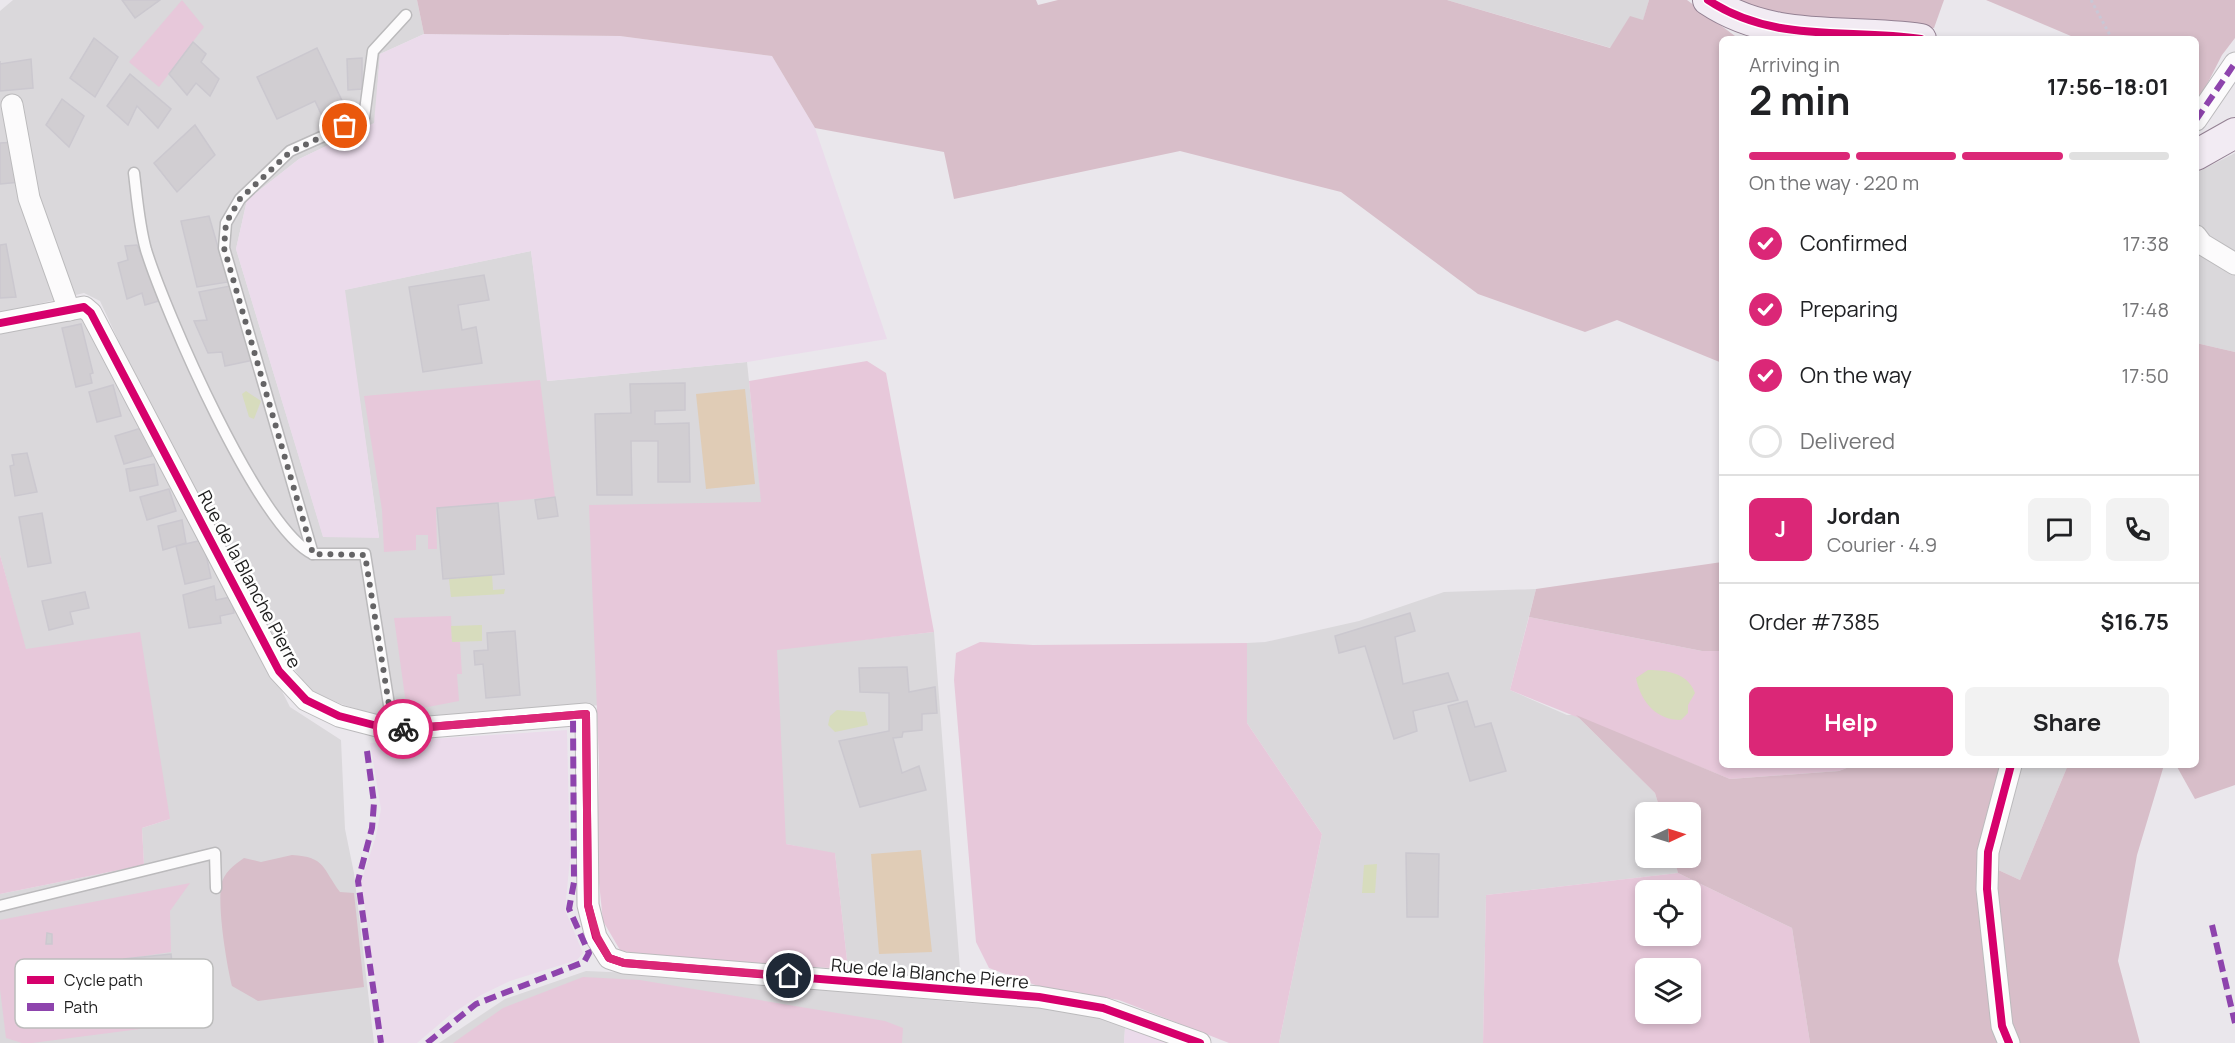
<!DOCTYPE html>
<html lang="en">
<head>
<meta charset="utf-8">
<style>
	body { margin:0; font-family:Manrope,sans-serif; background:#f2f2f2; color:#202124; height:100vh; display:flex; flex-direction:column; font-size:22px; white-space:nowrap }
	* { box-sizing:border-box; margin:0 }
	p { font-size:20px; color:#757577 }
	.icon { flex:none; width:33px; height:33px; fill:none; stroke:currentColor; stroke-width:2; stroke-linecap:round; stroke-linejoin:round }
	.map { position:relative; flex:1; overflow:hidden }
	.panel { position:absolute; left:1719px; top:36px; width:480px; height:732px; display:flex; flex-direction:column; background:#fff; border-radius:9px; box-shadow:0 3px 9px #0003 }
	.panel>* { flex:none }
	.needle { width:39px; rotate:86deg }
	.tools { position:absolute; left:1635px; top:802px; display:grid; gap:12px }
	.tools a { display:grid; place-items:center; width:66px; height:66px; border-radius:9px; background:#fff; box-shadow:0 3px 9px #0003; font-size:30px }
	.pin { position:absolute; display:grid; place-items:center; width:51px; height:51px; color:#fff; margin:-26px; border:3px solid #fff; border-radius:50%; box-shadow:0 2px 6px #0007 }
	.courier { position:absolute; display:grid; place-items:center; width:60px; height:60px; margin:-30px; border:4px solid #db2777; border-radius:50%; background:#fff; color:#222; box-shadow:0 2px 8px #0007 }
	.summary em { font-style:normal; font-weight:700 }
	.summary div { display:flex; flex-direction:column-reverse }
	.summary { display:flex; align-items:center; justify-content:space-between; height:102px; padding:0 30px }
	h1 { font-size:39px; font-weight:700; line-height:45px }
	.bar { display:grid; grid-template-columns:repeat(4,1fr); gap:9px 6px; align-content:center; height:72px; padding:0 30px }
	.bar i { height:8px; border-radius:4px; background:#e0e0e0 }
	.bar .current { background:#db2777 }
	.bar p { grid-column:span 4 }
	.line { display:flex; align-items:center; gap:15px; padding:0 30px; border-top:2px solid #e0e0e0 }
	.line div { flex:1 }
	.round { display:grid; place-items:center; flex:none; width:63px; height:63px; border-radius:9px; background:#f2f2f2 }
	ol { padding:0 30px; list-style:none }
	li { display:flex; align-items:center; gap:18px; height:66px }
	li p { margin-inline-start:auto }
	li .icon { padding:6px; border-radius:50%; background:#db2777; color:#fff; stroke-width:4 }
	li:last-child { color:#757577 }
	li i { width:33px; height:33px; border:3px solid #e0e0e0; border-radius:50% }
	.primary-button { display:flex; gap:12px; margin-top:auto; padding:12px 30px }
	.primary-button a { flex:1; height:69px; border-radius:9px; background:#db2777; color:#fff; font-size:24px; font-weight:700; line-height:69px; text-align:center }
	.primary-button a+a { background:#f2f2f2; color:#202124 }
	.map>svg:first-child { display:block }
</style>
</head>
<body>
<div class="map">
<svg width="2235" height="1043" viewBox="0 0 2235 1043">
	<rect width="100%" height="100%" fill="#eae7ec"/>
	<!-- residential -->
	<g fill="#dad8db">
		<path d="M13,0H417L424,34L380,54L375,123L299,159L247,200L236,249L323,536L379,537L344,290L531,251L548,381L747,362L777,649L934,632L961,982L848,969L835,854L786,844L601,705L402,723L341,704L309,690L252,609L139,385L100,301L84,293L0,313V11Z"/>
		<path d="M1447,0H1649L1643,21L1630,17L1611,48Z"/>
		<path d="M2235,153V352L2196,343V173Z"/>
		<path d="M91,313L290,707L341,740L345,829L354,873L374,1043H0V894L144,865L142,828L170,819L25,649L0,555V333Z"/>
		<path d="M1536,589L1510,690L1567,715H1576L1655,793L1661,813H1646V858H1674L1678,873L1486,895L1483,1043H1279L1322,834L1247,723V643L1265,642L1359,621L1444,592Z"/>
		<path d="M2021,765H2068L2020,880L1994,868Z"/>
		<path d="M586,971L656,974L967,1003L1036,1006L1101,1015L1125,1028L1124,1043H439L505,999Z"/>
	</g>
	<!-- farmland -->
	<g fill="#ebdbeb">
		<path d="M424,34L620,36L772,56L815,128L887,339L747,362L547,381L531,251L345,290L379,538L323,537L236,249L247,200L299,159L374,123L380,54Z"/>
		<path d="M567,730L570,859L565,910L583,953L577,960L510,981L481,995L450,1015L417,1043H384L361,882L376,836L381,809L370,743Z"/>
		<path d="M1125,1028L1171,1043H1124Z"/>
	</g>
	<!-- grass -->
	<g fill="#e7c8da" fill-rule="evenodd">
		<path d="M182,0L204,27L159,87L129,62Z"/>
		<path d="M867,361L886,373L934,632L777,650L786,844L835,853L848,969L652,958L620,950L603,921L597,863L599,762L589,505L761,502L749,381Z"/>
		<path d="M540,380L555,497L436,508L437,549H428V535H416V550L384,552L382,510L364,396Z"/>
		<path d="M0,555L26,649L140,632L170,819L142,828L144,865L0,894Z"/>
		<path d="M451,616L452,642H460L462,674H457L459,701L407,711L394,618Z"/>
		<path d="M1529,617L1702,651H1722V765H1854L1839,771L1730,779L1510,690Z"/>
		<path d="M980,642L1033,645L1247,643V723L1322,834L1279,1043H1229L1119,1000L1038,986L989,968L976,942L954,680L956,653Z"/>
		<path d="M1678,873L1792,928L1810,1043H1483L1486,895ZM1646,891H1690V936H1646ZM1646,969H1690V1014H1646Z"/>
		<path d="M190,883L170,911L171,952L124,959L127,1017L140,1019V1029L32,1043H22L6,1038L0,989V920Z"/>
		<path d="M583,977L640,980L885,1021L903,1028L902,1043H453L503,1008Z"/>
	</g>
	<!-- forest -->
	<g fill="#d8bec9">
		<path d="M417,0H1036L1038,5L1058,0H1447L1610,48L1630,16L1643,20L1649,0H1687L1739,39H1722V363L1617,320L1585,332L1478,294L1341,192L1180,151L954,199L944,152L815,128L772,56L620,36L424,34Z"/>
		<path d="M1728,0H1944L1934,28L1790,22Z"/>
		<path d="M1986,0H2235V38L2222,55L2196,106V39H2078Z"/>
		<path d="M2196,343L2235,352V785L2195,799L2176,765H2196Z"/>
		<path d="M1722,562V651H1702L1529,617L1536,589Z"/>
		<path d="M1576,715L1730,779L1839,771L1854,765H2005L1979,868L1991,1021L1998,1043H1810L1792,928L1678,873L1674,858H1690V813H1661L1655,793Z"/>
		<path d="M2068,765H2164L2137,855L2118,961L2140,1043H2020L2009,1018L1994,868L2020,880Z"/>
		<path d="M292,855C326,857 322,868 340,892L354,893L364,987L258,1001L232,986C226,961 218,910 221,886C223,873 234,865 244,858L261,862Z"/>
	</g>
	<!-- pitch -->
	<g fill="#e0ccb6">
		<path d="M745,389L755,484L706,489L696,394Z"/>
		<path d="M921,850L932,952L879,954L871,854Z"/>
	</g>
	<!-- water -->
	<g fill="#d7dcbd">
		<path d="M246,391L261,401L254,419L249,417L242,394Z"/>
		<path d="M492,575L493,590L505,589L504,594L451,597L449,579Z"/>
		<path d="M482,625V641L452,642L451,626Z"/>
		<path d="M1648,670C1667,670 1688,673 1695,693L1688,705V713L1681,720C1656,720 1641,702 1636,678Z"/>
		<path d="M837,710L865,712L868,725L835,732L828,725L830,716Z"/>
		<path d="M1377,864L1375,893H1362L1364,865Z"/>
	</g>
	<!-- building -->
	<g fill="#d1ced2" stroke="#cbc8cf" stroke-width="1.5">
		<path d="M122,0H160L135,18Z"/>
		<path d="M94,38L118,57L95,97L70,78Z"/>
		<path d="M193,42L206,54L201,62L219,79L210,96L196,83L187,95L169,74Z"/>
		<path d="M317,48L345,107L323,118L315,101L277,119L257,77Z"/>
		<path d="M362,58V89L348,90L347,59Z"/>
		<path d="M31,59L33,88L0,91V61V64Z"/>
		<path d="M130,74L171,109L158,128L137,106L128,125L107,106Z"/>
		<path d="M62,99L84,116L69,147L46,125Z"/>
		<path d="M195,125L215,155L177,192L154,163Z"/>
		<path d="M16,142L20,182L0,184V143Z"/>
		<path d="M209,216L228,282L197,287L181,221Z"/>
		<path d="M6,244L16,297L0,298V245Z"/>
		<path d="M137,245L162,300L145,305L142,293L127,299L118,263L128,260L125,246Z"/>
		<path d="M484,275L489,300L458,305L462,330L476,327L482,363L423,372L409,287Z"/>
		<path d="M230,286L254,360L225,366L222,352L208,353L194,321L207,320L199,292Z"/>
		<path d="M81,324L93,373L90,374L92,383L76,387L62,328Z"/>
		<path d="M685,383V410L655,411V424L689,423L690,482H658V441H631L632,495H597L595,414L631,413L630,384Z"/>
		<path d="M113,385L121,416L97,422L89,392Z"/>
		<path d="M148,426L152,456L124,464L115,436Z"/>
		<path d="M27,453L37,492L15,496L10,466L14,465L12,455Z"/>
		<path d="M154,464L158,485L130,491L126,469Z"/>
		<path d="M169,489L176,511L147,520L140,497Z"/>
		<path d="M555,497L558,516L538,519L535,500Z"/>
		<path d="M498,503L504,574L443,579L437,508Z"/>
		<path d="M42,513L51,563L28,567L19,517Z"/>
		<path d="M182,520L186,543L163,550L158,526Z"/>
		<path d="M203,540L211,578L185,584L176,546Z"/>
		<path d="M214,586L216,600L231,597L234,613L220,616L221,623L189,628L183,595Z"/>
		<path d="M85,592L89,608L70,612L73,624L49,630L42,601Z"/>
		<path d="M1410,613L1415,631L1395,637L1403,684L1448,673L1458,700L1413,711L1417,731L1394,739L1365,646L1339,653L1335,636Z"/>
		<path d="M515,631L520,695L486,698L483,664L475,665L474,651L488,650L487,633Z"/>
		<path d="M907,667L909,692L935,687L937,713L922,714V730L903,732L902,737L893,738L902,773L919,766L926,790L860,807L839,741L889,731V693L860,692L859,668Z"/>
		<path d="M1467,701L1475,727L1491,723L1506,771L1470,781L1448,706Z"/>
		<path d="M1406,853L1439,854L1438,917H1407Z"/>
		<path d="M47,933L52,934V944H46Z"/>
		<path d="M171,954L173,972L159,973L160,1015L127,1018L124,959Z"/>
	</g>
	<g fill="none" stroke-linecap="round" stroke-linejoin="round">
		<!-- lane casing -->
		<g stroke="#bbbabc" stroke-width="13">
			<g id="lane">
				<path d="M134,173C137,198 139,225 146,250C165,311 259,529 313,554"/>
				<path d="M393,730L365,554H313L224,248L226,223L240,199L290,151L364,118L373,51L406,15"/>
				<path d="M0,906L215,853L216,888"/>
			</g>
		</g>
		<!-- street casing -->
		<g stroke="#bbbabc" stroke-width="23">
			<g id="street">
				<path d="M12,105L29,198L69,310"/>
				<path d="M2196,120L2235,63"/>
				<path d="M2196,236L2202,244L2235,264"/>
				<path d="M0,323L84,307L91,313L279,671L306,700L339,716L393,730L586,714L588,905L596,937L609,958L624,963L1039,997L1103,1008L1200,1043"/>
				<path d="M2009,1043L2002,1026L1987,889L1988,852L2011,765"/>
			</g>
		</g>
		<!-- secondary casing -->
		<g stroke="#948193" stroke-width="32">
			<g id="secondary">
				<path d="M1708,0C1774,44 1848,28 1921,39"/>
				<path d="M2196,155L2235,133"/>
			</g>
		</g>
		<!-- path -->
		<path stroke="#c9c7d5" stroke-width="3" stroke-dasharray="3 3" stroke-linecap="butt" d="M2091,0L2112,39"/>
		<!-- lane -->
		<use href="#lane" stroke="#fcfbfc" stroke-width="10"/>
		<!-- street -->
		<use href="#street" stroke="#fcfbfc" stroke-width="21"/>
		<!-- secondary -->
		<use href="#secondary" stroke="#f2ebf3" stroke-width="30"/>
		<!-- quiet -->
		<g stroke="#8e44ad" stroke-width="6" stroke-dasharray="12 6" stroke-linecap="butt">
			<path d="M2196,120L2235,63"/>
			<path d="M367,751L374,803L372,828L358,881L381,1043"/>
			<path d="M2212,925L2235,1023"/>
			<path d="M427,1043L476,1004L584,962L589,953L569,909L574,882L573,715"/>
		</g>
		<!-- cycleway casing -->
		<g stroke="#fff" stroke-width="11">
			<g id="cycleway">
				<path d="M1708,0C1774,44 1848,28 1921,39"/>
				<path d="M0,323L84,307L91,313L279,671L306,700L339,716L393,730L586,714L588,905L596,937L609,958L624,963L1039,997L1103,1008L1200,1043"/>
				<path d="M2009,1043L2002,1026L1987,889L1988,852L2011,765"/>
			</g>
		</g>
		<!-- cycleway -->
		<use href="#cycleway" stroke="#d6006c" stroke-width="8"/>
	</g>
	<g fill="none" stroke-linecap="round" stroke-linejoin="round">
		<!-- done -->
		<path stroke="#656466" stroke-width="6" stroke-dasharray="0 10.8" d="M345,126L290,152L240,199L226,223L224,248L313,554L365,555L393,730L403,729"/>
		<!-- route -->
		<path stroke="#db2777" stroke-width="8" d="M403,729L586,714L588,905L597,937L609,958L624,963L789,976"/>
	</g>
	<g text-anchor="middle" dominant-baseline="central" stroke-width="5" stroke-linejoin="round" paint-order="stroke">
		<!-- street labels -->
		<g font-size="18" fill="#1e1e1e" stroke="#fff">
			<text transform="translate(250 579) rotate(62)">Rue de la Blanche Pierre</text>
			<text transform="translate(930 973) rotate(5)">Rue de la Blanche Pierre</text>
		</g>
	</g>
	<!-- legend -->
	<rect x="15" y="959" width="198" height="69" rx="9" fill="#fff" stroke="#bcbcbc" stroke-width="1.5"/>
	<rect x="27" y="976" width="27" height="8" fill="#d6006c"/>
	<rect x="27" y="1003" width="27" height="8" fill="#8e44ad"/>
	<g font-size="16" fill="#1e1e1e">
		<text x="64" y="986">Cycle path</text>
		<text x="64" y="1013">Path</text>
	</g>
</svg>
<div class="tools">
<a><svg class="needle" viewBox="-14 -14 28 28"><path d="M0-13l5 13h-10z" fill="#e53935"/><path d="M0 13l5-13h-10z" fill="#757577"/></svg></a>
<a><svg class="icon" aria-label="locate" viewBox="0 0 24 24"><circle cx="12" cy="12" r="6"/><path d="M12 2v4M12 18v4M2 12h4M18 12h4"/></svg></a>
<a><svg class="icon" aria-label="layers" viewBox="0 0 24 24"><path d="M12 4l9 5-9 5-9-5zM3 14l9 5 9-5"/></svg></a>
</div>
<div class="pin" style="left:345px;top:126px;background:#ea580c"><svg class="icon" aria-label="bag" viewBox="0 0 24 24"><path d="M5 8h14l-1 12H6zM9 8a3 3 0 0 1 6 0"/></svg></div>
<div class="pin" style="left:789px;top:976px;background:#1f2937"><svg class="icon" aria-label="home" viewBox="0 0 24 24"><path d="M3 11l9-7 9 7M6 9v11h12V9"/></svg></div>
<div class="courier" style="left:403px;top:729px"><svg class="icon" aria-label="bike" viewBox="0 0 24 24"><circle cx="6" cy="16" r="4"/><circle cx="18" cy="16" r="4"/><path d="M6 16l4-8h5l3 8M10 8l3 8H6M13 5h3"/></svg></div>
<section class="panel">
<div class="summary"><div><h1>2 min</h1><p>Arriving in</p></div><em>17:56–18:01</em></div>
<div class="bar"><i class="current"></i><i class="current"></i><i class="current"></i><i></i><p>On the way · 220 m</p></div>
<ol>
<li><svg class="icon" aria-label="check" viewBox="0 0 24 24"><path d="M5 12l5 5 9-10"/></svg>Confirmed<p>17:38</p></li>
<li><svg class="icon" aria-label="check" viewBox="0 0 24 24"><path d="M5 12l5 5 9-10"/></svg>Preparing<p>17:48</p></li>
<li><svg class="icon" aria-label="check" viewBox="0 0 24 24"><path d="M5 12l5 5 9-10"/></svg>On the way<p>17:50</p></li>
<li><i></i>Delivered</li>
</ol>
<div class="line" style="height:108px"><b class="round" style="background:#db2777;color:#fff">J</b><div><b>Jordan</b><p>Courier · 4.9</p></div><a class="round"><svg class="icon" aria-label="chat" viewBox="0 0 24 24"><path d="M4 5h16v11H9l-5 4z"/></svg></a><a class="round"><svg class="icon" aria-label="phone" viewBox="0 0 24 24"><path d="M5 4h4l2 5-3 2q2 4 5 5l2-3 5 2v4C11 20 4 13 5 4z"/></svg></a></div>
<div class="line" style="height:78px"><div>Order #7385</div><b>$16.75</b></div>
<div class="primary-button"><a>Help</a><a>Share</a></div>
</section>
</div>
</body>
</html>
